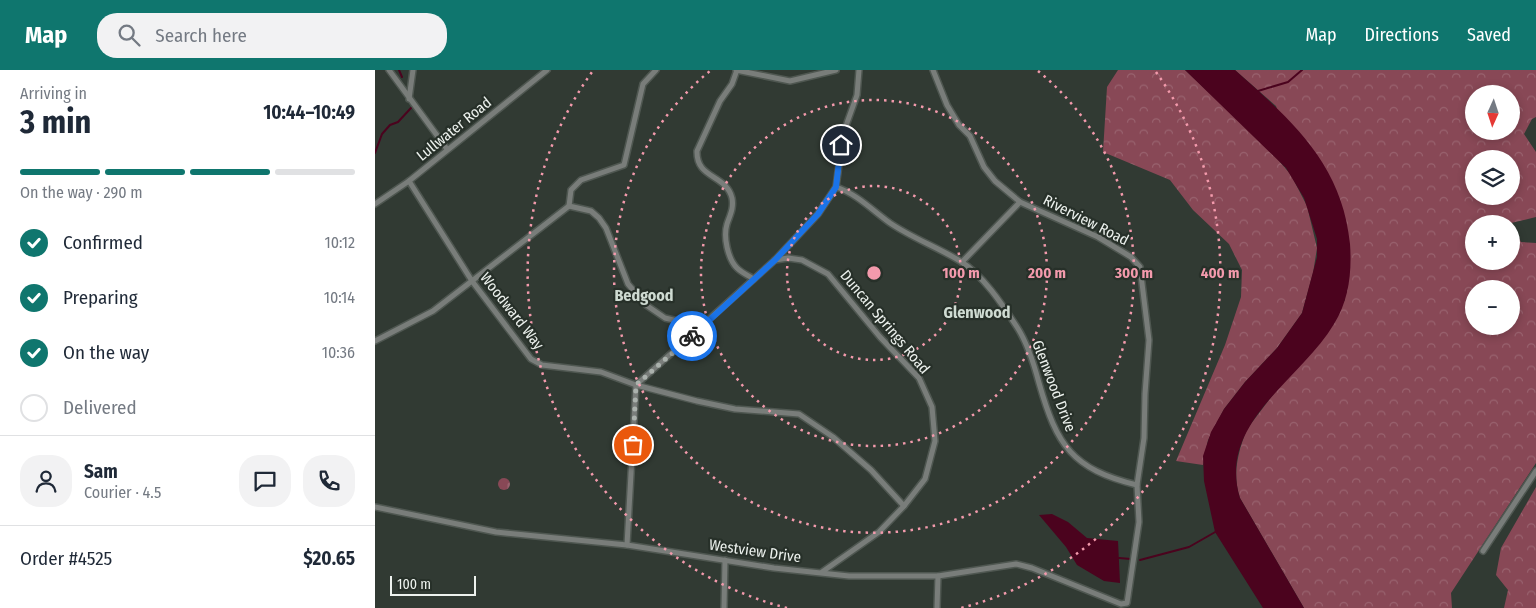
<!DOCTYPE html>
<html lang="en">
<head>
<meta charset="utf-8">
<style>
	body { margin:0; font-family:"Fira Sans Condensed",sans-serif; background:#f2f2f3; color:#1f2937; height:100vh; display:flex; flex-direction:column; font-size:19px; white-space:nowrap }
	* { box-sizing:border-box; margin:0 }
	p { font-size:16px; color:#747a83 }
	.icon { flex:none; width:28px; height:28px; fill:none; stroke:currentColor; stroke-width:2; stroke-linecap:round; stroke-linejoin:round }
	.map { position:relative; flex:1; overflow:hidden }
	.side { display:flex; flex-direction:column; background:#fff; width:375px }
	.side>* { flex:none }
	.needle { width:32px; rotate:183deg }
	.controls { position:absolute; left:1090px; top:15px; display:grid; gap:10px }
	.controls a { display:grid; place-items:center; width:55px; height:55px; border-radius:50%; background:#fff; box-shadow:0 2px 8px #0003; font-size:25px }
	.scale { position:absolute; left:15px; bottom:12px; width:86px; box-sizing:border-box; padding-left:5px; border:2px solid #edf2ee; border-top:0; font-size:14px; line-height:18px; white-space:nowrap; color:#edf2ee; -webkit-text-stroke:4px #273029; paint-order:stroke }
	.pin { position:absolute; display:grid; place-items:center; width:42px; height:42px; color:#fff; margin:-21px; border:2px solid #fff; border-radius:50%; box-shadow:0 1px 5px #0007 }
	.courier { position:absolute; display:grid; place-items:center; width:50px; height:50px; margin:-25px; border:4px solid #1a73e8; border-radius:50%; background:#fff; color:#222; box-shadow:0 1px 6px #0007 }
	.summary em { font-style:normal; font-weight:700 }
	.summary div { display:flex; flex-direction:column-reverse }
	.summary { display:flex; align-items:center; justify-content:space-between; height:85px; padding:0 20px }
	h1 { font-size:32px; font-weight:700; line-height:38px }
	.bar { display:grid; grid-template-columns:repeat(4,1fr); gap:8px 5px; align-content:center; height:60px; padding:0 20px }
	.bar i { height:6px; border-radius:4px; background:#e0e1e3 }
	.bar .selected { background:#0f766e }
	.bar p { grid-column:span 4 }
	.line { display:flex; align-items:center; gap:12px; padding:0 20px; border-top:1px solid #e0e1e3 }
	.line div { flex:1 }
	.round { display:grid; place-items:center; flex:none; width:52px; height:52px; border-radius:20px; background:#f2f2f3 }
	ol { padding:0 20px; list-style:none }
	li { display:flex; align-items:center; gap:15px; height:55px }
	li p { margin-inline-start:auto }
	li .icon { padding:5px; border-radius:50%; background:#0f766e; color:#fff; stroke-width:4 }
	li:last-child { color:#747a83 }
	li i { width:28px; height:28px; border:2px solid #e0e1e3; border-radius:50% }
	header { display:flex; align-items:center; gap:30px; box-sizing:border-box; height:70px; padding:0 25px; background:#0f766e; color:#fff }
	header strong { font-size:24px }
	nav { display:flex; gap:28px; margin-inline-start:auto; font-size:18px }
	.search { width:350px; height:45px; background:#f2f2f3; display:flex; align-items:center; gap:12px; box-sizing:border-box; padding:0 18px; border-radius:20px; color:#747a83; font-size:19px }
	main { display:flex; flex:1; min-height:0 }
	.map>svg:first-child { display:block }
</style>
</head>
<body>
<header>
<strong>Map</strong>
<div class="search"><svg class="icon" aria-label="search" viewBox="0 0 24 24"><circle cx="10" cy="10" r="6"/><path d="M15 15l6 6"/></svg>Search here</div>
<nav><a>Map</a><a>Directions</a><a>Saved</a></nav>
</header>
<main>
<section class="side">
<div class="summary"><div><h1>3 min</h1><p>Arriving in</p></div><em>10:44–10:49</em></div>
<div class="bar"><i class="selected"></i><i class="selected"></i><i class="selected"></i><i></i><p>On the way · 290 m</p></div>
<ol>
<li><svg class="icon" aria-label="check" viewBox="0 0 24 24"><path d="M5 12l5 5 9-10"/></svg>Confirmed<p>10:12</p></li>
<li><svg class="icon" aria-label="check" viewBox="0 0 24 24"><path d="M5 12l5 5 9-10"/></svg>Preparing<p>10:14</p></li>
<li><svg class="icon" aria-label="check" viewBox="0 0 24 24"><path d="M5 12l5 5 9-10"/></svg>On the way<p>10:36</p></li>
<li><i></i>Delivered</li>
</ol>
<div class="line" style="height:90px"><a class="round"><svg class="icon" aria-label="person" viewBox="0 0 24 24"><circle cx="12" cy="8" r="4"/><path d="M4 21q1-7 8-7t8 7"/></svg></a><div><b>Sam</b><p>Courier · 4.5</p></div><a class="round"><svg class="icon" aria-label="chat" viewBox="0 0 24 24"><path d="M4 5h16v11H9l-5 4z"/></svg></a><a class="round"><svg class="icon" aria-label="phone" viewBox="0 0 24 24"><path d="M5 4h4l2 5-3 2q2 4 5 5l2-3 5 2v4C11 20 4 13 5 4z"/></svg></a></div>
<div class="line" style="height:65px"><div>Order #4525</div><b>$20.65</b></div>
</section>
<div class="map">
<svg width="1161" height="538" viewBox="0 0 1161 538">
	<defs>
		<pattern id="forest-crowns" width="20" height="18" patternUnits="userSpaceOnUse" patternTransform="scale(1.25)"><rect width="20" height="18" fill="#884856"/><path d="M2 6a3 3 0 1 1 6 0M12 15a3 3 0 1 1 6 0" fill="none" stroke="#99636f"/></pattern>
		<pattern id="cemetery-stones" width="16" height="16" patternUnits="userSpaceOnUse" patternTransform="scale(1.25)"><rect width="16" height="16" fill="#884856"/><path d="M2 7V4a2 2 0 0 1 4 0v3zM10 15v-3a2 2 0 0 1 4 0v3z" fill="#99636f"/></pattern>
	</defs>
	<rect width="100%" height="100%" fill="#313a33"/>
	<!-- forest -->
	<g fill="url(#forest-crowns)" fill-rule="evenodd">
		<path d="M743,0H810L894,79L916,105L932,136L942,178L938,203L927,243L902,278L870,312L849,339L833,370L828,395L801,391L850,275L866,227L867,200L854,174L818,140L795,110L728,82L732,17Z"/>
		<path d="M860,0H1161V47L1157,49L1149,64L1161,82V147L1136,153L1146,172L1161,173V393L1076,523L1077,538H929L865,428C857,404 863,382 872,359L970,230L901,36ZM1099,24H1136V61H1099ZM1099,89H1136V126H1099ZM1099,154H1136V191H1099ZM1099,219H1136V256H1099Z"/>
		<path d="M1161,417V538H1129L1133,520L1121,505L1126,478Z"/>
	</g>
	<!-- cemetery -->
	<circle fill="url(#cemetery-stones)" cx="129" cy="414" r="6"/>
	<!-- water -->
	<g fill="#4b031e">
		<path d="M810,0H860C916,50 967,93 975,174C977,202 974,230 959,254C926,310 842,352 865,428L929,538H888L840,462L829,411L828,386L836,362L849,339L870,312L902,278L927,243L942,187V169L929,128L911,98Z"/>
		<path d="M677,444L693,452L712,468L743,471L745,513L729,511L702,495L691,477L664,445Z"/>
	</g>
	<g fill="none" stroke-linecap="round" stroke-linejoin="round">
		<!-- stream -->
		<g stroke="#4b031e" stroke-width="2">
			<path d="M24,0L27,7"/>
			<path d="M883,21L913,12L927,0"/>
			<path d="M0,83L7,64L15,55L23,52L36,38"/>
			<path d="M744,488L756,489"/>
			<path d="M765,490L814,477L842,461"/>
		</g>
		<!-- street casing -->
		<g stroke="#4f5751" stroke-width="8">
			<g id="street">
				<path d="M14,0L72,79"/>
				<path d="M361,0L415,11L461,0"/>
				<path d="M362,0L357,14L345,31L322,81C321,109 351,104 357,128C359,138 355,145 352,154C348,167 353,189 362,198C367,203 374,206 379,209"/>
				<path d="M34,29L38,0"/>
				<path d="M34,111L97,211L156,289L167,295L226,302L261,315L322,331L360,339L424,344L458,367L496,400L529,436"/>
				<path d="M461,117C482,124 497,140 515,153C537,168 562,177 585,191C608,205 627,234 642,257C653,274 659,294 664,313C682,376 697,399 762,415"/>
				<path d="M0,134L34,111L172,0"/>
				<path d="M194,136L216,141L224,148L231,158L253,214L271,235L290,248L328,257"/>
				<path d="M194,136L196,120L206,110L249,95L268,14L281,0"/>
				<path d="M400,190L413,188L427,190L453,204L505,267L544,308L557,337L560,371L550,409L529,436L504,462L447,502"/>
				<path d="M587,192L645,132"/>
				<path d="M0,271L58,241L194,136"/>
				<path d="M0,437L121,462L252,475L399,498L474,506H563L641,494L657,498L746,534L752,533L764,452L762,415L769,368L770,324L774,270L765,197L756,187L723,167L645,132L620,111L609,97L595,66L584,55L572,35L558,0"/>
				<path d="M252,475L261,315L400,190L443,144L461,117L468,64L482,25L484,0"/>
				<path d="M1108,481L1161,401"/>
				<path d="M349,538L350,490"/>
				<path d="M562,538L563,506"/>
			</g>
		</g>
		<!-- street -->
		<use href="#street" stroke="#797d7a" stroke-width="5"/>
	</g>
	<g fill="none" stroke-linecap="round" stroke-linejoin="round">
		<!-- done -->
		<path stroke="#abb2ad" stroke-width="5" stroke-dasharray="0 9" d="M258,375L261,315L317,266"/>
		<!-- route -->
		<path stroke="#1a73e8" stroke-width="6" d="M317,266L400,190L443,144L461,117L466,75"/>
	</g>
	<!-- distance rings -->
	<g fill="none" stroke="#f39aac" stroke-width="2.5" stroke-dasharray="2.5 5">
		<circle cx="499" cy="203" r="87"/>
		<circle cx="499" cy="203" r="173"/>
		<path d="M663 1A260 260 0 1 1 335 1"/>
		<path d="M412 538A346 346 0 0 1 217 2M781 2A346 346 0 0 1 586 538"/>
	</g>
	<g text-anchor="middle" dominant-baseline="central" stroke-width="4.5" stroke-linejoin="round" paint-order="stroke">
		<!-- street labels -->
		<g font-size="15" fill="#edf2ee" stroke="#273029">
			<text transform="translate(79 59) rotate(-39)">Lullwater Road</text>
			<text transform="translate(711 150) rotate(27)">Riverview Road</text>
			<text transform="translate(137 241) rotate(52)">Woodward Way</text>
			<text transform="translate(510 252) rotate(50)">Duncan Springs Road</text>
			<text transform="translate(679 316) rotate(69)">Glenwood Drive</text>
			<text transform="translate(380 481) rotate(8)">Westview Drive</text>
		</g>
		<!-- neighbourhood labels -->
		<g font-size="16" font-weight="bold" fill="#cfdbd2" stroke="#273029">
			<text x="269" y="225">Bedgood</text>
			<text x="602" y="242">Glenwood</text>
		</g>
	</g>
	<circle cx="499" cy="203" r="8" fill="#f39aac" stroke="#273029" stroke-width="2.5"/>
	<g font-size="15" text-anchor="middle" font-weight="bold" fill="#f39aac" stroke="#273029" stroke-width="4.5" stroke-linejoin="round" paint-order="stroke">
		<text x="586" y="208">100 m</text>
		<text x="672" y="208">200 m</text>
		<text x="759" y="208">300 m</text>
		<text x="845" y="208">400 m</text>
	</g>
</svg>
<div class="controls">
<a><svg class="needle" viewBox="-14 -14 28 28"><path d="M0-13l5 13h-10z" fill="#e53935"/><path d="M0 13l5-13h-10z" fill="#747a83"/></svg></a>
<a><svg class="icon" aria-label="layers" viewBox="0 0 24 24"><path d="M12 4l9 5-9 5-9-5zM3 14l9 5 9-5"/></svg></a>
<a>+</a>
<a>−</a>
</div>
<div class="scale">100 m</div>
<div class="pin" style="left:258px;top:375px;background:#ea580c"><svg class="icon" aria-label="bag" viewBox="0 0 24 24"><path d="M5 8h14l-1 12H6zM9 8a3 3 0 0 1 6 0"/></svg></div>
<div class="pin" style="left:466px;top:75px;background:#1f2937"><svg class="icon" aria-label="home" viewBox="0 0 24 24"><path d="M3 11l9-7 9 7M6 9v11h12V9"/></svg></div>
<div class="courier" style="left:317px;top:266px"><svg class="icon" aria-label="bike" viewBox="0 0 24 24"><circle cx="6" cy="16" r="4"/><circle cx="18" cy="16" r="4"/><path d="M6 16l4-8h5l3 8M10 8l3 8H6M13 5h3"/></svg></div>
</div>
</main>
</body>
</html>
